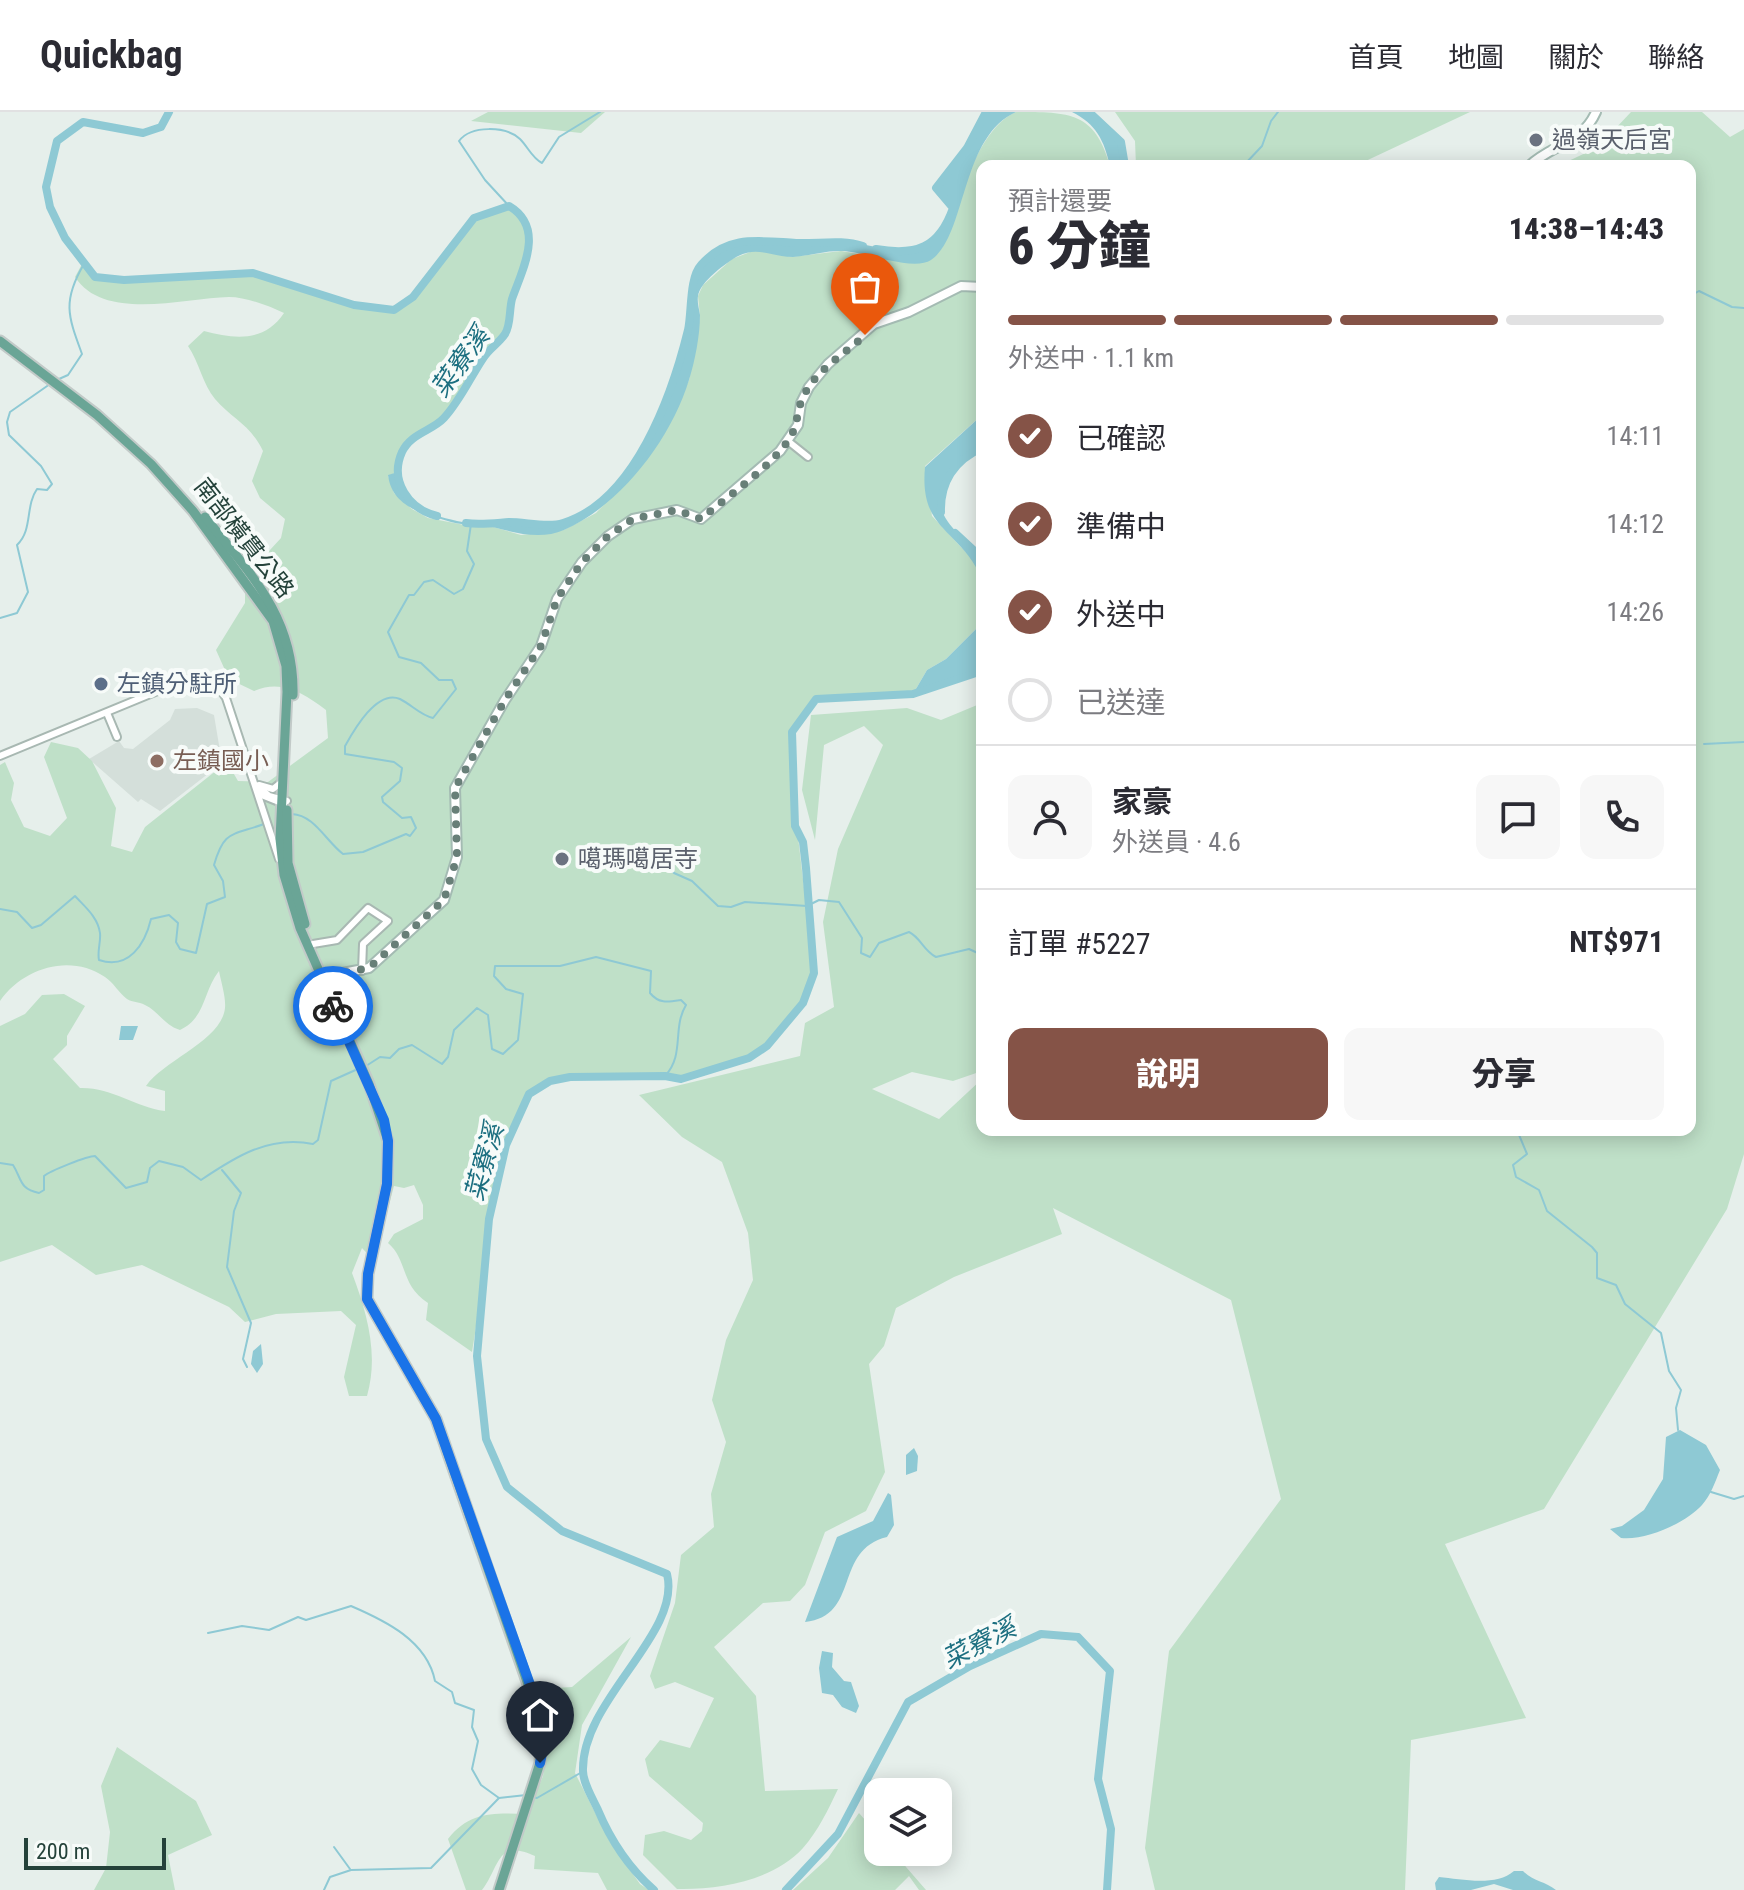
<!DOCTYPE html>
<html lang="zh-TW">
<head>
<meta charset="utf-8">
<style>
	body { margin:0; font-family:"Roboto Condensed","Noto Sans TC",sans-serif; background:#f7f7f7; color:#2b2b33; height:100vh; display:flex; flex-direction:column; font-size:30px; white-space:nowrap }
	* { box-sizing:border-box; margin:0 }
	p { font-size:26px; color:#7c7c81 }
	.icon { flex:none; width:44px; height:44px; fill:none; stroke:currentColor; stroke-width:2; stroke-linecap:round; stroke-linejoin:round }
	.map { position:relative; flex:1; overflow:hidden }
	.details { position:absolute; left:976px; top:48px; width:720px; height:976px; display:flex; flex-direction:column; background:#fff; border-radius:16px; box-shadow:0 4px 20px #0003 }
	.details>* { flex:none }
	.controls { position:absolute; left:864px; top:1666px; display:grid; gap:16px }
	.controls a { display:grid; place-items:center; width:88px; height:88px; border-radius:16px; background:#fff; box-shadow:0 4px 20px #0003; font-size:40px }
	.scale { position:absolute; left:24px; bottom:20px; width:142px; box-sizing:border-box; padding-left:8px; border:4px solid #24423a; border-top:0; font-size:22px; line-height:28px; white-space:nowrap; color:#24423a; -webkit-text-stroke:6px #f7fbf9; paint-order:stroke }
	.pin { position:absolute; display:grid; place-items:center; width:68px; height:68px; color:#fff; margin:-82px -34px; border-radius:50% 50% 50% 0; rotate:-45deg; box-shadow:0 0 8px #0007 }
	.pin .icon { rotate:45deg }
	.courier { position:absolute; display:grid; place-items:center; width:80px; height:80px; margin:-40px; border:6px solid #1a73e8; border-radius:50%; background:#fff; color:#222; box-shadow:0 2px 10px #0007 }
	.summary em { font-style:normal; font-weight:800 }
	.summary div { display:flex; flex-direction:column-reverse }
	.summary { display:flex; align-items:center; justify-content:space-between; height:136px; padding:0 32px }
	h1 { font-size:52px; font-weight:800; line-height:60px }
	.bar { display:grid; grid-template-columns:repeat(4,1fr); gap:12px 8px; align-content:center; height:96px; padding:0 32px }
	.bar i { height:10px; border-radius:6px; background:#e1e1e2 }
	.bar .selected { background:#855347 }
	.bar p { grid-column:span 4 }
	.line { display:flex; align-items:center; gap:20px; padding:0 32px; border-top:2px solid #e1e1e2 }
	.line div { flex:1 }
	.round { display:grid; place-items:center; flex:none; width:84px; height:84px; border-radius:16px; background:#f7f7f7 }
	ol { padding:0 32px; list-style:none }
	li { display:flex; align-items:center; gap:24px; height:88px }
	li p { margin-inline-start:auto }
	li .icon { padding:8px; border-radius:50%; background:#855347; color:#fff; stroke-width:4 }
	li:last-child { color:#7c7c81 }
	li i { width:44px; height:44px; border:4px solid #e1e1e2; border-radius:50% }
	.button { display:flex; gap:16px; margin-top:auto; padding:16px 32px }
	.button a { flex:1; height:92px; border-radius:16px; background:#855347; color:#fff; font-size:32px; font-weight:800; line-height:92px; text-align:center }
	.button a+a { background:#f7f7f7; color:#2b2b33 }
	header { display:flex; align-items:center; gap:48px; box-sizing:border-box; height:112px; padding:0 40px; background:#fff; border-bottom:2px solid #e1e1e2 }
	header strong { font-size:38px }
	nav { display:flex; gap:44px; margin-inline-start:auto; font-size:28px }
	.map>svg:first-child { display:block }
</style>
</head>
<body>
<header>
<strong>Quickbag</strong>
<nav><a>首頁</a><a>地圖</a><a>關於</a><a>聯絡</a></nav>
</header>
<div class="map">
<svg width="1744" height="1778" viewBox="0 0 1744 1778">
	<rect width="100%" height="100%" fill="#e6efeb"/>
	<!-- built -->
	<path fill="#d4dfda" d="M197,596L214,603L222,651L160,699L141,687L138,690L89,647L119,629L124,636L133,637L170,608L175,597Z"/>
	<!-- green -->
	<g fill="#bfe0c8">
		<path d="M488,0H605L581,21L471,9Z"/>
		<path d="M1016,0C1070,0 1095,0 1110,54H982V303L925,354L932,404L975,450L982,467V511L946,547L927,558L913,582L816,587L792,620L790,657L814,861C795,916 765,944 709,960C700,962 688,967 679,967C645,965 547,953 527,986C481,1061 487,1157 472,1240L426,1208L428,1191C400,1173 408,1148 388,1131L394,1122L423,1107V1093L414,1073L404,1076L394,1074L374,1149L362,1136L352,1161C367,1201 379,1242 367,1284H349L344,1265L356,1213L341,1199L276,1202L245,1210L229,1195L142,1153L96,1163L52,1133L0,1150V914L25,902L42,883L64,882L85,894L67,924V933L53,947L80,976C111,975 135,995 165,999V979L146,974C164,948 222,928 225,896C226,885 221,870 219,859C203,879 206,906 180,918C164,913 158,899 145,893C138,889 133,891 127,887C119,881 113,870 105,865C70,841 23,856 0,889V653L5,650L14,671L11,688L24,715L50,724L67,706L44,645L51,630L78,636L92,649L116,696L111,734L132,740L145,715L227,650L238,669L268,670L328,626L326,598C303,581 282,567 254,579L229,567L216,538L245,491V476L258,451L281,426L285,407L260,386L252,369L263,339C250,312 232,307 215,287C203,273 199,250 188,234L204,219C234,227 264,231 284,201C269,194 246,185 229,185C185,186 104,210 75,165L82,152L95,165L124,168L253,162L354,193L394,198C442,165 446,106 509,94C548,117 522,158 512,188C509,197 510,208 507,218C504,227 493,233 487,241C471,260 462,290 443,307C419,330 407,319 398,360L388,364L394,381L412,397L428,406L475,415L490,414L521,423L564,418L596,401L638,357L664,322L689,268L700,205L698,184L703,173L732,147L758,137L791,145L841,139L913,151L942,136C958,96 975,18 1016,0Z"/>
		<path d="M1115,0H1470L1355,54H1136L1135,29Z"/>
		<path d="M1631,0H1702L1730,25L1744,17V1042L1727,1097L1544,1397L1445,1432L1526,1606L1411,1628L1405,1778H1155L1145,1736L1169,1539L1281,1387L1231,1188L1053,1096L1062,1122L954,1165L896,1196L884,1234L869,1252L885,1360L866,1399L825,1420L805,1473L790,1489L763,1491L714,1535L756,1584L765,1679L838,1677C828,1698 818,1719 803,1736C773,1769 719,1778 677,1777L643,1743L645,1723L664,1719L691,1728L702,1719L703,1711L649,1664L645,1647L660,1628L690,1636L714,1586L675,1570L655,1577L650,1564L675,1491L681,1443L714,1415L711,1382L726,1330L712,1288L726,1228L753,1168L748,1121L722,1050L682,1025L639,983L800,944L805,911L834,895L823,810L838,737L883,633L864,614L824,633L815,728L802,678L811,603L907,596L941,608L982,591V959L953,969L912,960L872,977L939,1007L982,967V1018H1690V54H1558L1598,35Z"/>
		<path d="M631,1525L582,1613L575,1661L610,1730L640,1772L649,1778H607L598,1761L534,1757L535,1744C496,1726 500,1755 482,1778H466L448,1727C470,1699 494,1701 527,1702L543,1664L552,1607L539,1577L572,1575Z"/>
		<path d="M117,1635L196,1689L212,1723L168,1743L175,1778H94L106,1756L110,1720L101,1674Z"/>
		<path d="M859,1701L878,1723V1740H893L926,1778H919L909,1764L895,1778H793L828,1746Z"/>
	</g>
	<!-- water -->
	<g fill="#8ec9d4">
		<path d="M986,0H1016C960,25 967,124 931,148C913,160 863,139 842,139C826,138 809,144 793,145C769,145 755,131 730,149C720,156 700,171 698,184C697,190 699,197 700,203C700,223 695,249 689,268C671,327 621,393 564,418C541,428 515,421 493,415C479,412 465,414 451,410C425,402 392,396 388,363L398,360C404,397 424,401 457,409C475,413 492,410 511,410C527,410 544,414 559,412C575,410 589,398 600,387C647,343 671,286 686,224C695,192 690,159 718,137C740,119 775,131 801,131C816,131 834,127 849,130C897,137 932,157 953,97L936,76L967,36Z"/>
		<path d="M1072,0H1089L1121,30L1125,54H1110C1104,28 1096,12 1072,0Z"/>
		<path d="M982,303V336C969,341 958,353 949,364C922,399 961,422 982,446V467C960,416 919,420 925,355Z"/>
		<path d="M982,511V559L913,582L927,558L946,547Z"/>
		<path d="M121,914H138L133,928H119Z"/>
		<path d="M261,1232L263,1252L257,1261L251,1252L253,1239Z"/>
		<path d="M1680,1318L1706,1333L1720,1358C1715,1370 1711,1383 1702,1393C1686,1411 1645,1429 1621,1426L1610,1417L1622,1414L1644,1398L1663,1367L1666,1325Z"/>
		<path d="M914,1336L918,1344L917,1359L906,1363V1343Z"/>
		<path d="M888,1381L891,1383L894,1413L887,1425C833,1438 861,1504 805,1510L837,1425L873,1409Z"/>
		<path d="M822,1539L833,1541L832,1555L844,1569L851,1570L859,1594L856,1601L842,1595L833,1583L822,1581L819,1556Z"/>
		<path d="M1514,1759H1523C1534,1770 1545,1769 1556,1778H1513L1494,1772L1471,1778H1436L1435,1771L1439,1765C1461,1767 1496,1775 1514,1759Z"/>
	</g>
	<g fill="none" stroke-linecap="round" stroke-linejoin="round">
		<!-- stream -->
		<g stroke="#8ec9d4" stroke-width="2">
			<path d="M1226,54L1229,49L1245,52L1262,34L1271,9L1278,0"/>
			<path d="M509,94L485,68L459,29C471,13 506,14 520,27C528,35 532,46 542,51L559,25L600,0"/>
			<path d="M1690,184L1699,179L1732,195L1744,196"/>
			<path d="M59,267L68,263L82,242C68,204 62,189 84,152"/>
			<path d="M0,506L17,501L28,480L17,433C33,418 25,394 37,377L47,378L52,372L41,354L9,323L7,310L10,300L50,272"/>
			<path d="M1704,632L1744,630"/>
			<path d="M292,702C314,703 326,729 343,742L363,740L406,722L410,724L416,716L411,705L402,706L383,690L382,685L400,669L402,656L394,650L345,642V634C354,618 377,577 400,587C412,593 420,603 433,606L456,577L452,568H439L421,551L399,545L388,520L409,483H414L424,470L433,468L454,482L463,477L474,452L467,439L471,412"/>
			<path d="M651,740L674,761L692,769L718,794L731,795L745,790L807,794L819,788L839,790L862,826L861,841L870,845L879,831L909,820C921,826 923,838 936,845L969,837L982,843"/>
			<path d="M0,797L17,800L32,816L41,813L75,784C84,794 98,805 100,821C101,830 97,839 99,848C129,858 145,832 151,807L169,803L178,811L176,830L180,837L196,841L207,792L225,785L223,769L214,753C224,718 231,724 264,712"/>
			<path d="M366,954L380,945L390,946L399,937L412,933L442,952L448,945L454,918L477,896L488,903L492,937L503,942L518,928L523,882L506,877L494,864L495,854H560L596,845L651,859L650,881C659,892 668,890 681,888L686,893C672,916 685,943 665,964"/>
			<path d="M1517,1018L1527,1042L1513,1053L1516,1065L1539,1078L1547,1099L1592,1135L1597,1141V1166L1616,1173L1625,1192L1661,1221L1669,1259L1681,1278L1676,1296L1678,1318"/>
			<path d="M0,1051L13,1053C22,1067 19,1077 39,1081L44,1078V1064C50,1059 87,1044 95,1044L126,1076L147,1070L150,1056L159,1049L183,1055L201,1068C235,1045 269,1023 313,1032L318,1028L331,969L360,956"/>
			<path d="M222,1058L241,1081L234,1099L227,1155L251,1211L243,1247L247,1255"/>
			<path d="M1711,1380L1734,1387L1744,1384"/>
			<path d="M208,1521L242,1514L269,1518L298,1505L306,1508L351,1494C386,1509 427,1529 435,1569L452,1580L455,1591L474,1598L472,1615L478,1629L472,1657L481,1673L499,1686"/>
			<path d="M532,1685L537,1686L582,1660"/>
			<path d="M334,1735L350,1757"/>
			<path d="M324,1778L330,1765L351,1758L431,1756L499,1686L526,1683"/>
		</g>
		<!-- river -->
		<g stroke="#8ec9d4" stroke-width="8">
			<path d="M169,0L161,15L143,21L83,10L57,29L46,75L50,95L65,126L95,165L124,168L253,161L354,193L394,198L413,185L474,106L509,94C546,116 522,158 512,187C509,198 511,213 505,222C499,231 490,236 484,245C471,264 460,289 444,306C432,319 411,321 402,340C389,369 409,397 437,404"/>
			<path d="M1089,0L1121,30L1125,54"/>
			<path d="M876,137C916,144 939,136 953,96L936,76L967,36L986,0"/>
			<path d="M941,400C940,371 954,348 982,336"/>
			<path d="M466,411C480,413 495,411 509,410C526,410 548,416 563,411C635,389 672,283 688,218C692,200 689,166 701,153C728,122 760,129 796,131C819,132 841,127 863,134"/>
			<path d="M955,421L982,446"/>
			<path d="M654,1778C629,1756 611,1729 598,1698C593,1687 583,1671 583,1659C581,1588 682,1522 667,1462L562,1419L507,1375L486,1327L477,1244L489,1107L506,1033L529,982L550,969L570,965L665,964L681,967L749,946L767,934L803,891L814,861L806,756L803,730L795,714L792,620L816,587L913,582L982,559"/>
			<path d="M786,1778L838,1722L908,1590L970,1554L1041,1522L1078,1525L1110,1559L1098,1667L1111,1717L1107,1778"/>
		</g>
		<!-- street casing -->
		<g stroke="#a8b8b2" stroke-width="10">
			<g id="street">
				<path d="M788,329L808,345"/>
				<path d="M107,601L117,625"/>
				<path d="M0,644L187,567C205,561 217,571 226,586L279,747"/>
				<path d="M259,673L273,677L283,669"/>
				<path d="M258,674L269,684L287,689"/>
				<path d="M259,682L284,692"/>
				<path d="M313,832L337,828L368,796L388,809L363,832L362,859"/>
			</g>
		</g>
		<!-- secondary casing -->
		<g stroke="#a4bbb3" stroke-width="12">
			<g id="secondary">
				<path d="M1529,54C1552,32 1582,32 1596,0"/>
				<path d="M321,865L369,856L444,788L457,745L455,676L505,588L541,534L557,487L582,450L608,424L633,407L677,398L701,407L780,339L798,313L801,291L809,275L828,252L874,212L909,200L961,174L982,175"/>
			</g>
		</g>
		<!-- primary casing -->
		<g stroke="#c2cac8" stroke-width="13">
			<g id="primary">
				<path d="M0,229L97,303L151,352L193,399L273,509L286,554L287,580L280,727L284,763L300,816L369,972L388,1029L387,1072L368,1162L367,1187L436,1307L542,1613L540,1651L499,1778"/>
				<path d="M205,405C250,461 295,506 293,583"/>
				<path d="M287,698L288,751L305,812"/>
			</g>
		</g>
		<!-- street -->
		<use href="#street" stroke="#fff" stroke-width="6"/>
		<!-- secondary -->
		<use href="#secondary" stroke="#fff" stroke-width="8"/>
		<!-- primary -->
		<use href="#primary" stroke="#6aa596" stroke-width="9"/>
	</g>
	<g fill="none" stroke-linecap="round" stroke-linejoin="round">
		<!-- done -->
		<path stroke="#687f78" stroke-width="8" stroke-dasharray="0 14.4" d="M333,894L321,865L369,856L444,788L457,745L455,676L505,588L541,534L557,487L582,450L608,424L633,407L677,398L701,407C730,382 766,359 788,329C799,313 796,298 804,283C818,256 844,243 865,223"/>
		<!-- route -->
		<path stroke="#1a73e8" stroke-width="10" d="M333,894L384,1008L388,1029L387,1072L368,1162L367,1187L436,1307L540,1601L543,1636L540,1651"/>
	</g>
	<!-- markers -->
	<g fill="#6b7280" stroke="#f7fbf9" stroke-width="3">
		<circle cx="1536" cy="28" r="8"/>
		<circle cx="562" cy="747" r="8"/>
	</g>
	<circle fill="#5c6f8a" stroke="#f7fbf9" stroke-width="3" cx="101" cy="572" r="8"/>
	<circle fill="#8d6e63" stroke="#f7fbf9" stroke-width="3" cx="157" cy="649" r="8"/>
	<g text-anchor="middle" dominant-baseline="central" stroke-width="8" stroke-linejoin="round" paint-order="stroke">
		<!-- worship labels -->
		<g font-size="24" fill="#5b616d" stroke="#f7fbf9" text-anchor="start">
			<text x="1552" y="28">過嶺天后宮</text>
			<text x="578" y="747">噶瑪噶居寺</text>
		</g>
		<!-- street labels -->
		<g font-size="24" fill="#24423a" stroke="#f7fbf9">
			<text transform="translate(244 426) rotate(52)">南部橫貫公路</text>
		</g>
		<!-- service labels -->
		<g font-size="24" fill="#4e5e75" stroke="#f7fbf9" text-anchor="start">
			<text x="117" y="572">左鎮分駐所</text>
		</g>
		<!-- education labels -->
		<g font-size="24" fill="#785e54" stroke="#f7fbf9" text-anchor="start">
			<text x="173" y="649">左鎮國小</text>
		</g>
		<!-- water labels -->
		<g font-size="26" font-style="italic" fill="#1c6f80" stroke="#f7fbf9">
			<text transform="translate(460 250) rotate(-54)">菜竂溪</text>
			<text transform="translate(484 1050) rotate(-74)">菜竂溪</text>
			<text transform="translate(979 1531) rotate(-27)">菜竂溪</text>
		</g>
	</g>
</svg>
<div class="controls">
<a><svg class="icon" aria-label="layers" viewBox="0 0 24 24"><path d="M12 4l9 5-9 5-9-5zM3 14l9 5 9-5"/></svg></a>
</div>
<div class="scale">200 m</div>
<div class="pin" style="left:865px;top:223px;background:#ea580c"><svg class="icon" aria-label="bag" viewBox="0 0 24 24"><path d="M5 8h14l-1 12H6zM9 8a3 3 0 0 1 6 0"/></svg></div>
<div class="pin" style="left:540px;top:1651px;background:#1f2937"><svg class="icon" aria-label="home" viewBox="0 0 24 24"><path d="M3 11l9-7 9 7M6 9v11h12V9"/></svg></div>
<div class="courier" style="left:333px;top:894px"><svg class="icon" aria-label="bike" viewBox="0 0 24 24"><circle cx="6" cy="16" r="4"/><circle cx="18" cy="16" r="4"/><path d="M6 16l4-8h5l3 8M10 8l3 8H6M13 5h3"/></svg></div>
<section class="details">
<div class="summary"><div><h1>6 分鐘</h1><p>預計還要</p></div><em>14:38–14:43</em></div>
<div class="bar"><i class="selected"></i><i class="selected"></i><i class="selected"></i><i></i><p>外送中 · 1.1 km</p></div>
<ol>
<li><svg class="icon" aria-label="check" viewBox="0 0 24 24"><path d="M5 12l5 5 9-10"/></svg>已確認<p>14:11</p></li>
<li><svg class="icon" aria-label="check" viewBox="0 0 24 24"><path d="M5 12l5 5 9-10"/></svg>準備中<p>14:12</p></li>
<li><svg class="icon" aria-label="check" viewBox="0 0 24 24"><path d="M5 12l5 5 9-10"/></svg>外送中<p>14:26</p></li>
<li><i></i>已送達</li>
</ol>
<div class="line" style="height:144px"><a class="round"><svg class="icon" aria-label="person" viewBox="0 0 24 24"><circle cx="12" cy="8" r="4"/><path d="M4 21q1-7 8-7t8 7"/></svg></a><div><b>家豪</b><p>外送員 · 4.6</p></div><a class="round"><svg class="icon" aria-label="chat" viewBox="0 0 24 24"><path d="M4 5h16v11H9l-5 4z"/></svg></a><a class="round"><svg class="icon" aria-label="phone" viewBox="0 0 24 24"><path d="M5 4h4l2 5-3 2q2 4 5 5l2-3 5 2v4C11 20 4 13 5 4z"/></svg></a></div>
<div class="line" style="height:104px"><div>訂單 #5227</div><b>NT$971</b></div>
<div class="button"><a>說明</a><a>分享</a></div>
</section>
</div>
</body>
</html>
